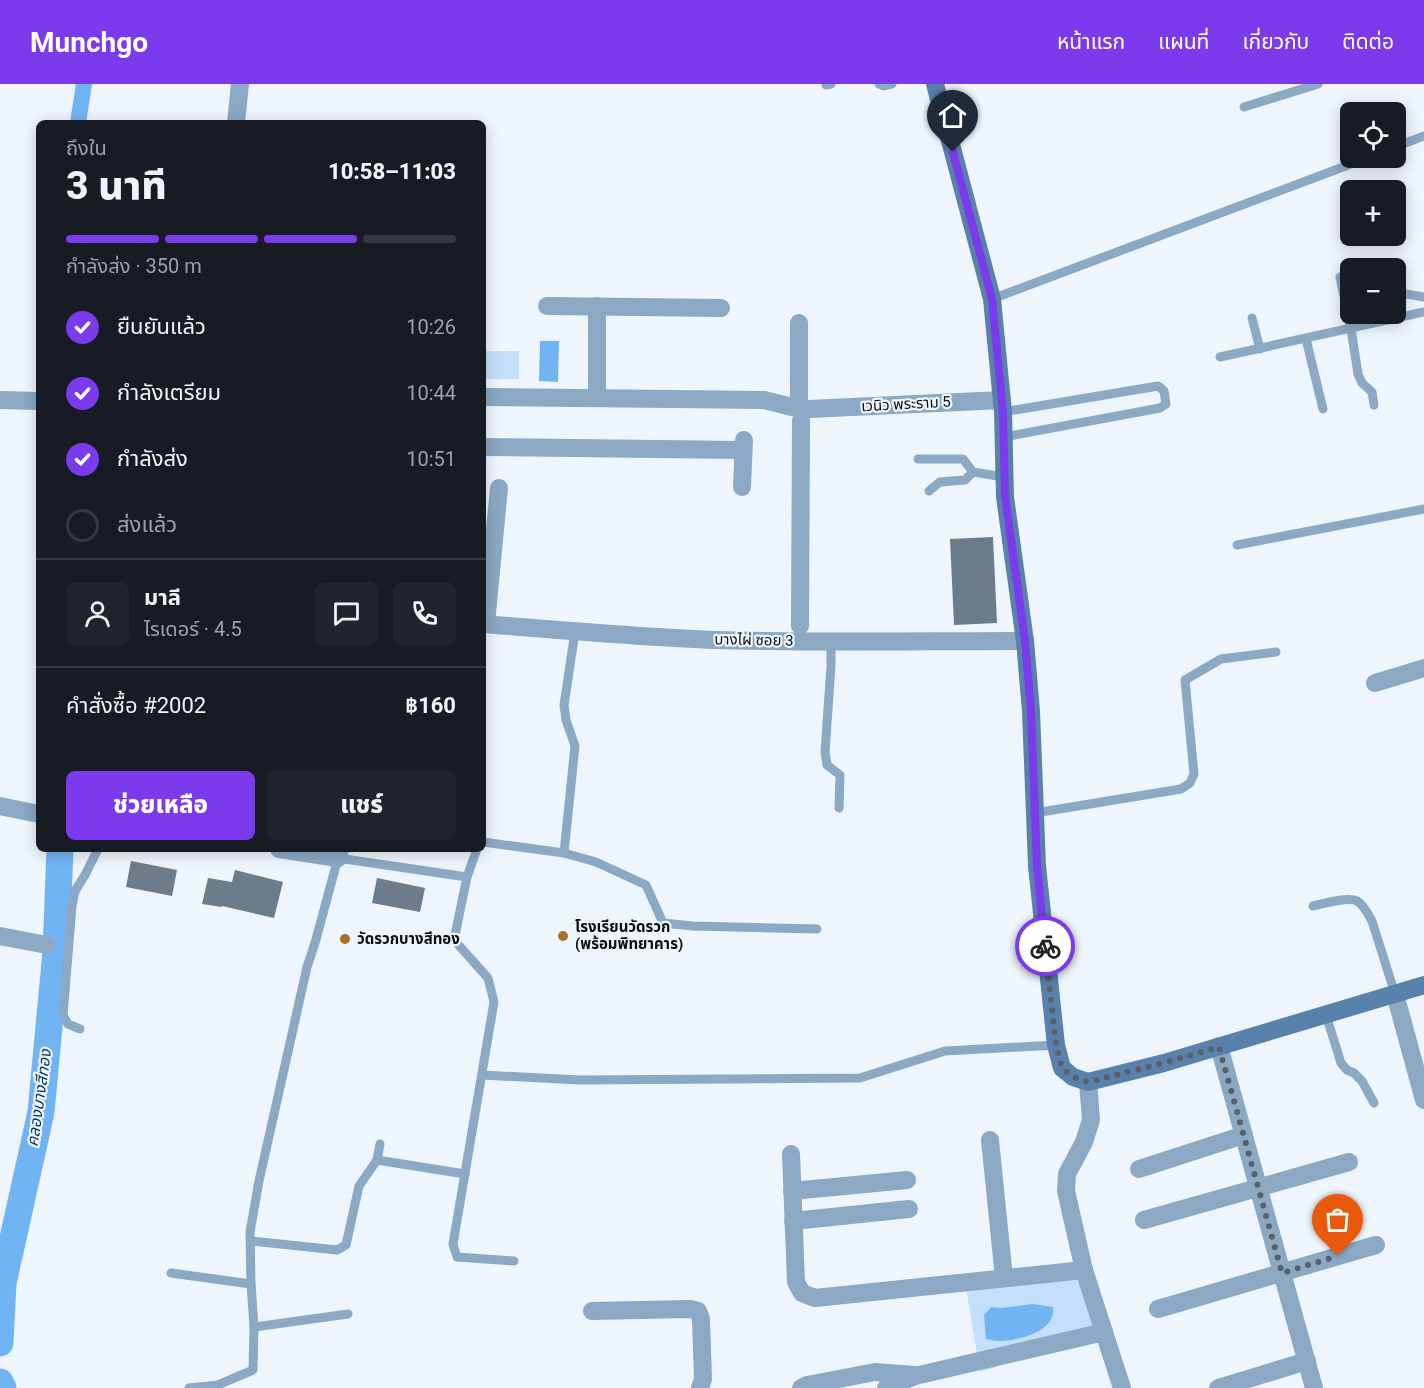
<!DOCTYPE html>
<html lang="th">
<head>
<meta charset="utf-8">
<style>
	body { margin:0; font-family:Roboto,"Noto Sans Thai",sans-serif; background:#20242c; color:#f1f3f6; height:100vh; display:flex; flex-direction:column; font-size:22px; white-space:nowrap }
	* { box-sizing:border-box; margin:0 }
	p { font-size:20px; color:#9ea1a6 }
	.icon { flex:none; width:33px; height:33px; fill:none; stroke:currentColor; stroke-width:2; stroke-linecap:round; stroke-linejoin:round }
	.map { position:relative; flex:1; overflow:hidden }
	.panel { position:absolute; left:36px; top:36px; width:450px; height:732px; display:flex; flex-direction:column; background:#171b24; border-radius:9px; box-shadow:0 3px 15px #0003 }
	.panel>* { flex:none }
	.fabs { position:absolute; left:1340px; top:18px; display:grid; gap:12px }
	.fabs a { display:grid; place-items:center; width:66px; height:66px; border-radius:9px; background:#171b24; box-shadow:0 3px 15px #0003; font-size:30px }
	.pin { position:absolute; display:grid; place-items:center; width:51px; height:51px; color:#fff; margin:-62px -26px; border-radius:50% 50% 50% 0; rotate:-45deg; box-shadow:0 0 6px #0007 }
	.pin .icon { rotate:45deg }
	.courier { position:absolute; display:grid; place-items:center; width:60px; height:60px; margin:-30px; border:4px solid #7c3aed; border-radius:50%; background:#fff; color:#222; box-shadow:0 2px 8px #0007 }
	.overview em { font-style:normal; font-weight:800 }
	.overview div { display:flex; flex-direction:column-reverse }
	.overview { display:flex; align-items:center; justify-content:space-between; height:102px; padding:0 30px }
	h1 { font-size:39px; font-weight:800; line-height:45px }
	.bar { display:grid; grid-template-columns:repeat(4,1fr); gap:9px 6px; align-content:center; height:72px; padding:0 30px }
	.bar i { height:8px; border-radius:4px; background:#363941 }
	.bar .current { background:#7c3aed }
	.bar p { grid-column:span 4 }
	.line { display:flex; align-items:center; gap:15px; padding:0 30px; border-top:2px solid #363941 }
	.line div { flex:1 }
	.round { display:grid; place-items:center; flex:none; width:63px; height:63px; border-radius:9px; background:#20242c }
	ol { padding:0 30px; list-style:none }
	li { display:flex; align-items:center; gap:18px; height:66px }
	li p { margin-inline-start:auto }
	li .icon { padding:6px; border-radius:50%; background:#7c3aed; color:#fff; stroke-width:4 }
	li:last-child { color:#9ea1a6 }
	li i { width:33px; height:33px; border:3px solid #363941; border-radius:50% }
	.button { display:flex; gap:12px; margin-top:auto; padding:12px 30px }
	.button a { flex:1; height:69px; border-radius:9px; background:#7c3aed; color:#fff; font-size:24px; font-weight:800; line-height:69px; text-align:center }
	.button a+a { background:#20242c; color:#f1f3f6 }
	header { display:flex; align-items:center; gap:36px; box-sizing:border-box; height:84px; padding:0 30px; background:#7c3aed; color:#fff }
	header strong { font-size:28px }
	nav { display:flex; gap:33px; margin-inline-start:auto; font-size:21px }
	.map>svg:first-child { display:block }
</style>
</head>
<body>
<header>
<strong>Munchgo</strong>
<nav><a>หน้าแรก</a><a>แผนที่</a><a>เกี่ยวกับ</a><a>ติดต่อ</a></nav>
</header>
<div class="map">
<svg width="1424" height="1304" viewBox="0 0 1424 1304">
	<rect width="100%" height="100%" fill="#eff5fc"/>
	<!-- green -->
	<g fill="#c4dff9">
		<rect x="483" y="267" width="36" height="28"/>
		<path d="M1084,1186L1104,1248L980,1288L965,1198Z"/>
	</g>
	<!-- water -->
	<g fill="#71b4f4">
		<path d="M540,257H559L558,298L539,297Z"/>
		<path d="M1033,1220L1053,1223C1057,1247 1020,1256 1001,1257C996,1257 991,1256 986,1255L984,1231L991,1223L1001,1224Z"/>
	</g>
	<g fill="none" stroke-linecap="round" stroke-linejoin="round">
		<!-- canal -->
		<path stroke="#71b4f4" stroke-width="16" d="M78,39L84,0"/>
		<!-- river -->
		<g stroke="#71b4f4" stroke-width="27">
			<path d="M0,1259L3,1199L41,1028L56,868L60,765"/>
			<path d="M0,1298L3,1304"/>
		</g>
	</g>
	<!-- building -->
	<g fill="#6c7c8b">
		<path d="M993,453L997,539L954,541L950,455Z"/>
		<path d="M131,777L177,786L172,812L126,803Z"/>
		<path d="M235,786L283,798L274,834L222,822V823L202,820L208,794L232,798Z"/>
		<path d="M377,794L425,804L420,828L372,819Z"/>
	</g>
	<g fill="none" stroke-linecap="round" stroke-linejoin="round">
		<!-- lane -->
		<g stroke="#8ba8c4" stroke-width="9">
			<path d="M879,0L884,2L892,0"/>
			<path d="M826,1L831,0"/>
			<path d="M1244,23L1318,0"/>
			<path d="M1395,63L1424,52"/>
			<path d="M1340,193L1351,245L1358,290L1362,299L1372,308L1374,321"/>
			<path d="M1395,208L1424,213"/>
			<path d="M992,215L1367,74"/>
			<path d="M1252,234L1260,265"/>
			<path d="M1306,255L1323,325"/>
			<path d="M1220,273L1424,228"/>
			<path d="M1003,328L1158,302L1164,307L1166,320L1160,324L1004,353"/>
			<path d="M918,375H963L973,388L1004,393"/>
			<path d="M929,407L940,398L965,396L973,388"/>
			<path d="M1237,461L1424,425"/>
			<path d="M831,557V582L825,668L827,681L840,691L839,724"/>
			<path d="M1035,729L1181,705L1190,699L1194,690L1185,596L1221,575L1276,568"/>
			<path d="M483,758L564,769L596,778L646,801L663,839L693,842L817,845"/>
			<path d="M564,769L575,662L566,636L564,621L575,548"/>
			<path d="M467,793L477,765"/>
			<path d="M1313,822C1323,820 1348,812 1357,817C1364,821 1368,830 1372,837L1395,910"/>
			<path d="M1326,931L1341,979L1347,986L1354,989L1362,997L1374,1019"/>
			<path d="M80,945L68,940L63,931L72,822L75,807L85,791L98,765"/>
			<path d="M482,991L580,996L860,994L945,967L1056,961"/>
			<path d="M377,1076L465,1090"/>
			<path d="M251,1157L337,1166L346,1161L359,1102L377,1076L380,1060"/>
			<path d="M171,1189L251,1200"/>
			<path d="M254,1243L348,1230"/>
			<path d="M189,1304L218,1301L253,1286L254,1243L251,1200L250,1148L259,1097L307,883L315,859L338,774L467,793L454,856L488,894L494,918L453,1160L457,1173L514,1177"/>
		</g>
		<!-- street -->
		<g stroke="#8ba8c4" stroke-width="18">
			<path d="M236,39L240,0"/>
			<path d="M547,222L721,224"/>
			<path d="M597,222V313"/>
			<path d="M483,313L764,316L792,323"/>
			<path d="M0,316L39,317"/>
			<path d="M799,317V239"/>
			<path d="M809,325L1002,316"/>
			<path d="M483,363L743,366"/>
			<path d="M742,403L744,356"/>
			<path d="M483,540C560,546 638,553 715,556C818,559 922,557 1025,557"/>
			<path d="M486,540L499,404"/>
			<path d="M800,542L801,336"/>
			<path d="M1375,599L1424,584"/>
			<path d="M0,722L39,730"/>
			<path d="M279,765L338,774L340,765"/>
			<path d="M0,852L47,861"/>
			<path d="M1395,910L1424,1016"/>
			<path d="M1219,962L1314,1304"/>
			<path d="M1088,998L1091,1036L1084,1058L1067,1090L1066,1107L1084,1186L1122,1304"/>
			<path d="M990,1056L1004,1194"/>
			<path d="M791,1070L796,1198L802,1209L815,1214L1084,1186"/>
			<path d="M1139,1085L1244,1051"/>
			<path d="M792,1107L907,1096"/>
			<path d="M1144,1136L1349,1078"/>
			<path d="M793,1137L909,1125"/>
			<path d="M1158,1225L1376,1161"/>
			<path d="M592,1227L690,1225L698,1227L701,1235L703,1295L700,1304"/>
			<path d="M801,1304L807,1301L875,1288L914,1291"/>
			<path d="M886,1304L915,1292L1104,1248"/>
			<path d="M1218,1304L1307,1277"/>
		</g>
		<!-- secondary -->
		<path stroke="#5882ab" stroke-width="18" d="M935,0L992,215L1003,328L1005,413L1025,557L1031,627L1037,782L1056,961L1062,984L1073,993L1088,998L1164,979L1424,901"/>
	</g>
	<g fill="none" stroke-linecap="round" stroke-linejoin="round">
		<!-- done -->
		<path stroke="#5a6066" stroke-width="6" stroke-dasharray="0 10.8" d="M1045,862L1056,961L1062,984L1073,993L1088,998L1164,979L1219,963L1282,1189L1338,1172"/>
		<!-- route -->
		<path stroke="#7c3aed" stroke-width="8" d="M953,68L992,215L1003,328L1005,412L1025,557L1031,627L1037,782L1045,862"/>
	</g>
	<!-- markers -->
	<g fill="#a7702c" stroke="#eff5fc" stroke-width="2">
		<circle cx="563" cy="852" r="6"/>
		<circle cx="345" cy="855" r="6"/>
	</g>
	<g text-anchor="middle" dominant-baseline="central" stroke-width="4.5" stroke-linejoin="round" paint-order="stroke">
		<!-- street labels -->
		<g font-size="15" fill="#0a0f15" stroke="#eff5fc">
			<text transform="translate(906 320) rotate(-3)">เวนิว พระราม 5</text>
			<text transform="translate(754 556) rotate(1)">บางไผ่ ซอย 3</text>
		</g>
		<!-- poi labels -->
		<g font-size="15" font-weight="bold" fill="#0a0f15" stroke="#eff5fc" text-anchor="start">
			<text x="575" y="843">โรงเรียนวัดรวก<tspan x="575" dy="17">(พร้อมพิทยาคาร)</tspan></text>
			<text x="357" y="855">วัดรวกบางสีทอง</text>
		</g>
		<!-- water labels -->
		<g font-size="16" font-style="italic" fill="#00355d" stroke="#eff5fc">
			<text transform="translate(39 1014) rotate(-82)">คลองบางสีทอง</text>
		</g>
	</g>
</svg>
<div class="fabs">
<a><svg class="icon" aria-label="locate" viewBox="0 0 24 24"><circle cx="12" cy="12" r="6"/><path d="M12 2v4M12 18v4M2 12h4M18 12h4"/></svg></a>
<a>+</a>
<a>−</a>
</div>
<div class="pin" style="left:1338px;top:1172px;background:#ea580c"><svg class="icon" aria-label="bag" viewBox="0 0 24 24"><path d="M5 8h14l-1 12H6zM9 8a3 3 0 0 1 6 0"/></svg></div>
<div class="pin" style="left:953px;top:68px;background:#1f2937"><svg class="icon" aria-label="home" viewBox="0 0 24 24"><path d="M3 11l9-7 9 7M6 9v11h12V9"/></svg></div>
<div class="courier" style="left:1045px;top:862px"><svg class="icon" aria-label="bike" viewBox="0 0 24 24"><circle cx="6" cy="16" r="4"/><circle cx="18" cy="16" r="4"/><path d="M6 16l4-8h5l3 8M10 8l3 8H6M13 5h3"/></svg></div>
<section class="panel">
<div class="overview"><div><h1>3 นาที</h1><p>ถึงใน</p></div><em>10:58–11:03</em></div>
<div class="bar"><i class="current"></i><i class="current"></i><i class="current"></i><i></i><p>กำลังส่ง · 350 m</p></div>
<ol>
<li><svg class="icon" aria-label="check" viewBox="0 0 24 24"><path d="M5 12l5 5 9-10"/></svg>ยืนยันแล้ว<p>10:26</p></li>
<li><svg class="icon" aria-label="check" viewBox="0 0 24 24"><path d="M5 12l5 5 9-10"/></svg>กำลังเตรียม<p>10:44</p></li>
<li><svg class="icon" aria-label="check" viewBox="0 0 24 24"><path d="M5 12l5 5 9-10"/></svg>กำลังส่ง<p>10:51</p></li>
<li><i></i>ส่งแล้ว</li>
</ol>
<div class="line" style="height:108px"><a class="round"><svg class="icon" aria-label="person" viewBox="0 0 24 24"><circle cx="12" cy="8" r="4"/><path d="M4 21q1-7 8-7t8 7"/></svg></a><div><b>มาลี</b><p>ไรเดอร์ · 4.5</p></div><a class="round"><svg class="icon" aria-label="chat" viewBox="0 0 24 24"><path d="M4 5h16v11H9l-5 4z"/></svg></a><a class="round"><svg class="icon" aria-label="phone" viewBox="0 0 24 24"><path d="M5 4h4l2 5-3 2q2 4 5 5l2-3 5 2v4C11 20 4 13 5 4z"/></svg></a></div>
<div class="line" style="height:78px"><div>คำสั่งซื้อ #2002</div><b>฿160</b></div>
<div class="button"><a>ช่วยเหลือ</a><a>แชร์</a></div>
</section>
</div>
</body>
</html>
